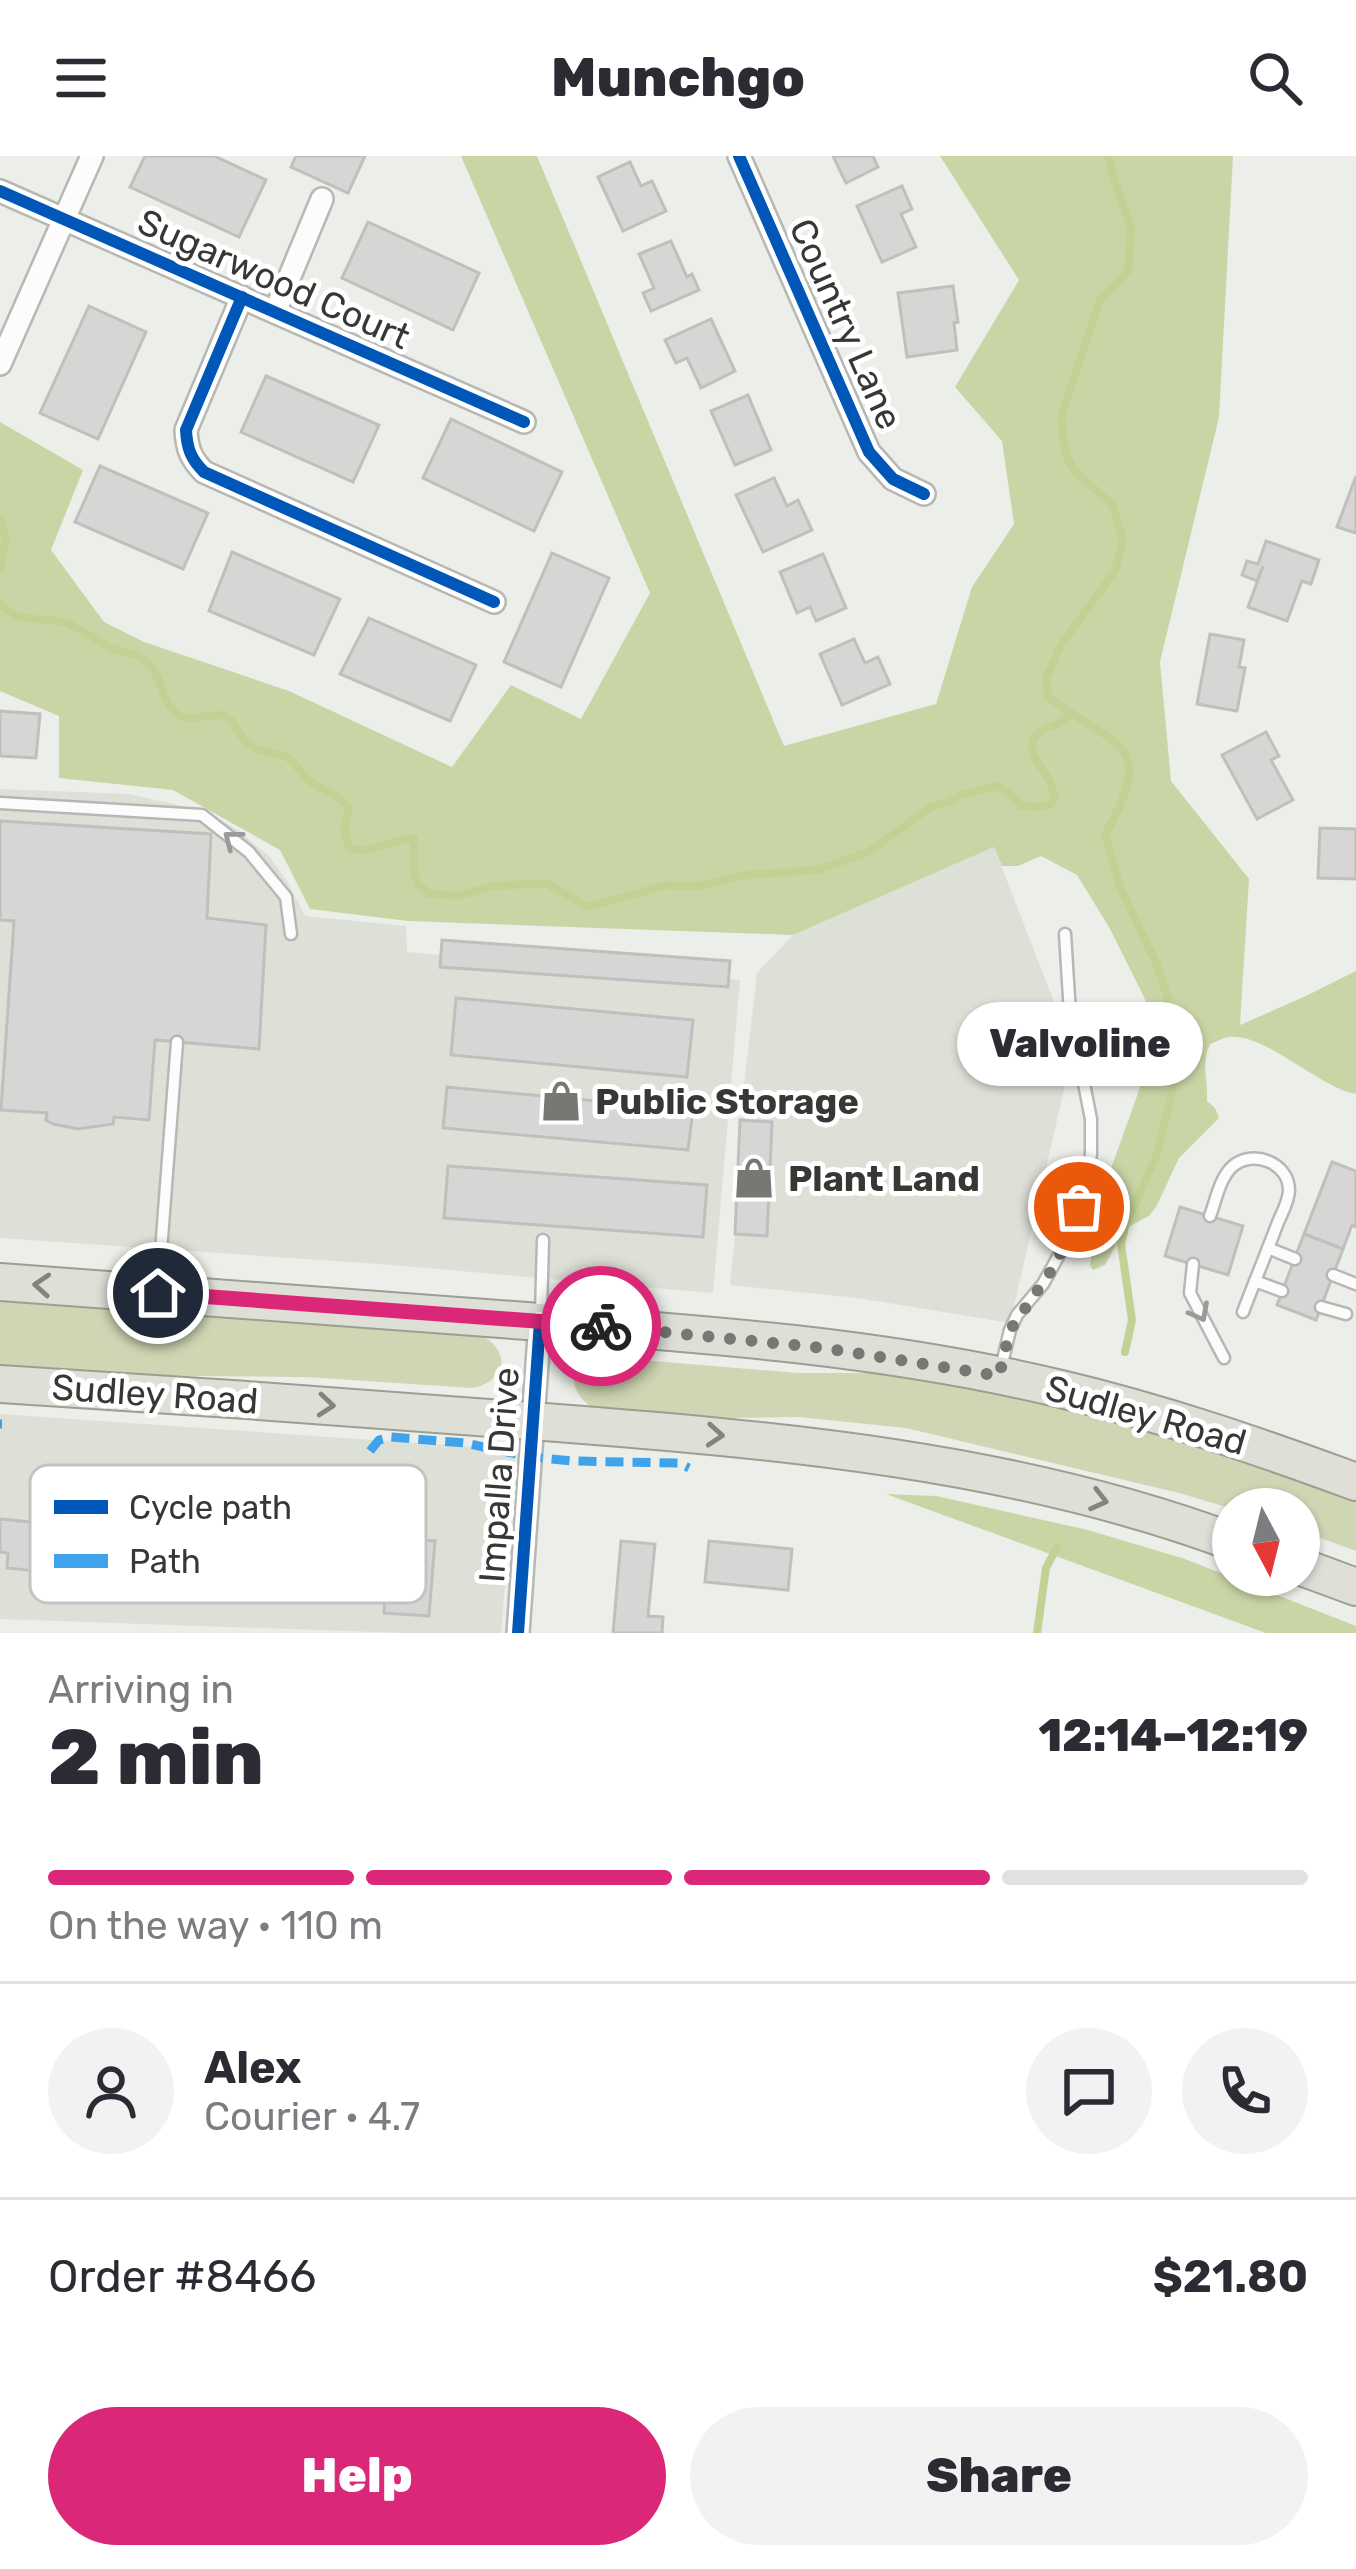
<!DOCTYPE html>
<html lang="en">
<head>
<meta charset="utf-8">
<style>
	body { margin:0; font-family:Rubik,sans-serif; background:#f2f2f3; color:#2b2b33; height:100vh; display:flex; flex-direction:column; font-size:45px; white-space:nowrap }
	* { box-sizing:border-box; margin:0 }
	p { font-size:39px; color:#7c7c81 }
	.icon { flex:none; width:66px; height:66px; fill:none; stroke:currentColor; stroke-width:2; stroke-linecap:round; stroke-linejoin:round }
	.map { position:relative; height:1477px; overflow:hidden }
	.details { display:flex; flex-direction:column; background:#fff; flex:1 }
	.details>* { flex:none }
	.needle { width:78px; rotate:173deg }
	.controls { position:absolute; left:1212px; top:1332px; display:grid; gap:24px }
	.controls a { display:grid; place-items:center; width:108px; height:108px; border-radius:50%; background:#fff; box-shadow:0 3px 9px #0004; font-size:60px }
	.pin { position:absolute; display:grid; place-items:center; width:102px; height:102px; color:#fff; margin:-51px; border:6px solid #fff; border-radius:50%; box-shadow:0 3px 12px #0007 }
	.courier { position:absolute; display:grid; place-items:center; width:120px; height:120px; margin:-60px; border:9px solid #db2777; border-radius:50%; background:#fff; color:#222; box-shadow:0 3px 15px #0007 }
	.bubble { position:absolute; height:84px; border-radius:42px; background:#fff; box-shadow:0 3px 9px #0004; font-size:39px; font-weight:800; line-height:84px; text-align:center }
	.headline em { font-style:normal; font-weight:800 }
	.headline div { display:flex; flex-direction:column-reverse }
	.headline { display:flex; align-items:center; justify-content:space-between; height:204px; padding:0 48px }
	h1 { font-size:78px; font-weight:800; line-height:90px }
	.bar { display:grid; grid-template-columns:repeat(4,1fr); gap:18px 12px; align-content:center; height:144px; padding:0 48px }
	.bar i { height:15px; border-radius:9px; background:#e1e1e2 }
	.bar .current { background:#db2777 }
	.bar p { grid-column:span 4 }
	.line { display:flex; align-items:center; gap:30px; padding:0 48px; border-top:3px solid #e1e1e2 }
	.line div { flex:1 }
	.round { display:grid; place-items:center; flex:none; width:126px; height:126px; border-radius:63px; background:#f2f2f3 }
	.button { display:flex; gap:24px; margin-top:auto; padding:24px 48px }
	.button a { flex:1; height:138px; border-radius:72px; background:#db2777; color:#fff; font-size:48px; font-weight:800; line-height:138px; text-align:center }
	.button a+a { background:#f2f2f3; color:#2b2b33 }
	header { display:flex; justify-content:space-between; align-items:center; height:156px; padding:0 48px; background:#fff; font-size:54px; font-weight:800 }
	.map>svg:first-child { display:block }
</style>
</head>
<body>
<header><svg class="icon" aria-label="menu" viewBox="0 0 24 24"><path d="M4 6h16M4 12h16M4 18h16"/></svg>Munchgo<svg class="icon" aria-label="search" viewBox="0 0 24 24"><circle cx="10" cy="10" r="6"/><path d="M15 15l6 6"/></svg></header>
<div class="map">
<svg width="1356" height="1477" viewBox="0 0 1356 1477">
	<rect width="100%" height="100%" fill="#eceee9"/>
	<!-- built -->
	<g fill="#dde0d7">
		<path d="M0,633L129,638L204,655L238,674L270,701L287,725L305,760L406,770L407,796L740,824L713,1137L379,1108L0,1082Z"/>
		<path d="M994,691L1073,895L1010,1167L858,1142L730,1129L735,1078L767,1079L772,967L740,964L757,817L793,779Z"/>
		<path d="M0,1258L516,1294L501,1477H403L0,1463Z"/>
	</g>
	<!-- green -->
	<g fill="#ced6b4">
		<path d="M0,1142L468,1173C477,1177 487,1181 494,1189C512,1209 494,1229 472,1232L306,1221L112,1219L0,1211Z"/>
		<path d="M592,1200L798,1217H893L1063,1249L1165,1276L1356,1341V1395L1299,1374V1353H1233L1179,1337L906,1272L798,1261L724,1262L591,1251C570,1236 566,1211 592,1200Z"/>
	</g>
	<!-- forest -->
	<g fill="#cad5a5">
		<path d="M461,0H537L784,590L936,548L972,431L1014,368L1002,285L955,231L1019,124L940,0H1233L1219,261L1160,506L1171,625L1249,723L1240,869L1306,840L1356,815V938C1320,932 1264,876 1229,881C1222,882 1216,886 1210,888C1201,905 1208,926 1207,945L1215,952L1219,962L1179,1002L1156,1051L1149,1060L1130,1070L1118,1085L1105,1109L1093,1114L1090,1109L1103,1035L1158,881L1144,841L1109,771L1077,719L1041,700L1018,710H1002L994,691L793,779L408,765L310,753L280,694L173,634L59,622V560L0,535V266L83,314L51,394L104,466L144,486L289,535L452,611L511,529L581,563L650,437Z"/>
		<path d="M886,1338L936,1340L1088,1374L1185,1403L1356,1470V1477H1266Z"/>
	</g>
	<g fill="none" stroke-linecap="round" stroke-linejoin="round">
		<!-- stream -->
		<g stroke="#c4d195" stroke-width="8">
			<path d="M1109,0L1112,17L1131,72L1128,115L1100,143L1061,261L1065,296L1074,315L1112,348L1123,384L1115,415L1061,489L1046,522L1048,541C1116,592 1158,584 1105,679L1120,731L1157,809L1168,842L1167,869L1176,899L1175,924L1157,998L1125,1071L1121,1088L1132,1164L1125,1196"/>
			<path d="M0,363L6,383L0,412"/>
			<path d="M0,446C18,473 50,456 75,471C86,477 96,484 107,490C120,496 138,497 149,508C164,522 161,552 182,561C195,567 212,554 227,561C237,567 239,582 250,589C260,596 273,596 285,600C296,606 301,618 311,626C324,635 337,638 349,651L344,675L349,692C375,699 388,682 414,683V716L418,728L429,738L458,740L493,730L546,727L589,751L666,729L697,730L747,719L818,714L868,696L931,651L949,646L961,639L997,630L1012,639L1021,650L1038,651L1051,648L1055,641C1053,634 1051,628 1048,622C1041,610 1023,592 1037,578C1048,568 1059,572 1070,558"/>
			<path d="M1037,1477L1046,1412L1057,1391"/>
		</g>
	</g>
	<!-- building -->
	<g fill="#d6d7d4" stroke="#bfc0bd" stroke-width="3">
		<path d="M145,0H214L266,24L239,81L130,31Z"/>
		<path d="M296,0H365L348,37L291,11Z"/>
		<path d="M833,0H873L878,11L846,27Z"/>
		<path d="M630,6L641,30L652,25L666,55L623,75L598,21Z"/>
		<path d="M902,30L912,53L901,58L916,91L882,106L857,50Z"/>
		<path d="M368,66L479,117L453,174L342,122Z"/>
		<path d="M671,85L687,121L692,118L699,134L651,155L643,137L654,132L639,98Z"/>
		<path d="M953,130L958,166L954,167L957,194L907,201L898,137Z"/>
		<path d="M89,150L146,176L98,283L40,257Z"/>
		<path d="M711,163L735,215L701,232L687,202L676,207L665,184Z"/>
		<path d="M266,220L379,269L353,326L241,276Z"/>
		<path d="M748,239L771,294L735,309L711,255Z"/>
		<path d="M451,263L562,316L534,375L423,322Z"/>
		<path d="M100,310L208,357L183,413L75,366Z"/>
		<path d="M1356,320V377L1337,371Z"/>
		<path d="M774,322L787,350L798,344L812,374L763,396L736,339Z"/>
		<path d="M1266,385L1319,404L1311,428L1302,425L1287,465L1248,451L1263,410L1257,425L1242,419L1247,405L1258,408Z"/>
		<path d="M232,396L340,443L314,499L209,455Z"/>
		<path d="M552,397L609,422L561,531L504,506Z"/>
		<path d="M823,398L846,452L816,465L810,451L797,457L780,416Z"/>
		<path d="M369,462L476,509L450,565L340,518Z"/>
		<path d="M1210,478L1244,484L1239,511L1245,512L1237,555L1197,548Z"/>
		<path d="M854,483L865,507L878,501L890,528L842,549L820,498Z"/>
		<path d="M0,555L40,558L36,602L0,600Z"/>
		<path d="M1266,576L1279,600L1271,604L1293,644L1257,663L1222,599Z"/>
		<path d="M0,665L211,678L207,762L266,769L259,893L155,884L149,964L114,961L113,968L78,973L53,968L46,964L47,957L1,954L14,765L0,764Z"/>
		<path d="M1320,672L1356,673V723L1318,722Z"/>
		<path d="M442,784L730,805L728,831L440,811Z"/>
		<path d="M456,842L693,864L687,921L451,899Z"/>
		<path d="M447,931L693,954L688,994L443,972Z"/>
		<path d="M740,964L772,966L767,1080L735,1078Z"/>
		<path d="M1332,1006L1356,1015V1071L1352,1069L1343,1093L1304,1078Z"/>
		<path d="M448,1010L707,1029L703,1081L444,1062Z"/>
		<path d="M1180,1051L1243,1070L1228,1119L1165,1100Z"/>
		<path d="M1304,1078L1343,1093L1316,1164L1277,1149Z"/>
		<path d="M33,1356L86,1361L82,1399L49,1396L47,1416L7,1412L8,1397L0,1396V1363L32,1366Z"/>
		<path d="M389,1382L435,1385L429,1460L384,1457Z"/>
		<path d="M621,1385L655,1388L648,1460L663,1461L662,1477H613Z"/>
		<path d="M709,1385L792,1393L788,1434L705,1426Z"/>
	</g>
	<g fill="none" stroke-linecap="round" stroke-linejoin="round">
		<!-- lane casing -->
		<g stroke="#b7b8b5" stroke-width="15">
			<g id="lane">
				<path d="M0,647L202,659L249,696L286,741L291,778"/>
				<path d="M1210,1060C1216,1044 1220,1021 1233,1010C1253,993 1289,1007 1289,1034C1289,1046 1281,1058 1277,1069C1266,1098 1254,1127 1243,1156"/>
				<path d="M1268,1092L1295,1103"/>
				<path d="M1193,1108L1190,1137L1224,1202"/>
				<path d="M1333,1119L1356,1128"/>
				<path d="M1255,1125L1282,1135"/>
				<path d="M158,1134L177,886"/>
				<path d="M1321,1151L1346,1158"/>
				<path d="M541,1158L543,1084"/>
				<path d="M1001,1212L1010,1174L1017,1159L1043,1128L1069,1081L1086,1028L1091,998V963L1070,857L1065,778"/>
			</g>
		</g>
		<!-- street casing -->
		<g stroke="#b7b8b5" stroke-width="26">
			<g id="street">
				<path d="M739,0L869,296L893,323L924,338"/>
				<path d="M0,35L524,266"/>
				<path d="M242,141L186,274C187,293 191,303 204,316L494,446"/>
				<path d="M275,156L322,43"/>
				<path d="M0,208L92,0"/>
				<path d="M518,1477L540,1166"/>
			</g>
		</g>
		<!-- primary casing -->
		<g stroke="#9c9f90" stroke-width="40">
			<g id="primary">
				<path d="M0,1126C176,1139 352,1152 527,1165C705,1178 887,1191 1061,1233C1162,1257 1258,1290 1356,1326"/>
				<path d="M0,1228C182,1239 363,1252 545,1266C777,1284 1013,1304 1233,1386"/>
				<path d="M1299,1410L1356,1431"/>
			</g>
		</g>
		<!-- lane -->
		<use href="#lane" stroke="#fcfcfc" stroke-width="10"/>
		<!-- street -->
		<use href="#street" stroke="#fcfcfc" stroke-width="21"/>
		<!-- primary -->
		<use href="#primary" stroke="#dee0d8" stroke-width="36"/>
		<!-- quiet -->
		<g stroke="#3fa3eb" stroke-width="9" stroke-dasharray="18 9" stroke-linecap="butt">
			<path d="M0,1268H2"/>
			<path d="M370,1295L379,1284L391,1281L465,1287L531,1301L572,1305L678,1307L689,1312"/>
		</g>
		<!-- cycleway casing -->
		<g stroke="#fff" stroke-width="20">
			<g id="cycleway">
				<path d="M739,0L869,296L893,323L924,338"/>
				<path d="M0,35L524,266"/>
				<path d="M242,141L186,274C187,293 191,303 204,316L494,446"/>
				<path d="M518,1477L540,1166"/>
			</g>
		</g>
		<!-- cycleway -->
		<use href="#cycleway" stroke="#0057b8" stroke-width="12"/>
	</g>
	<!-- one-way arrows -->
	<defs><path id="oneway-chevron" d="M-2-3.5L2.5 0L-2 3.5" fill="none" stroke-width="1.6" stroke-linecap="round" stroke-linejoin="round" transform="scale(3)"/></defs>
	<g stroke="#9a9a98">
		<use href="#oneway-chevron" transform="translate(232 683) rotate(-142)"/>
		<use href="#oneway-chevron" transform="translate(1200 1157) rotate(62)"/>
	</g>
	<g stroke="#82847e">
		<use href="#oneway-chevron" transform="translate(42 1129) rotate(-176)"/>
		<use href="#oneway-chevron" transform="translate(326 1249) rotate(5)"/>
		<use href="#oneway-chevron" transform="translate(715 1279) rotate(4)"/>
		<use href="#oneway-chevron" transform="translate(1099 1344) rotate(14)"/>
	</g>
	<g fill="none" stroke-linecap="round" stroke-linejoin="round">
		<!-- done -->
		<path stroke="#767874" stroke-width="12" stroke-dasharray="0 21.6" d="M601,1170L824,1192L999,1220L1010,1174L1056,1108L1079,1051"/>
		<!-- route -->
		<path stroke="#db2777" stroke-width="15" d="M158,1137L601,1170"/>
	</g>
	<!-- icons -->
	<defs>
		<g id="shop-bare" transform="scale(3.24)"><path d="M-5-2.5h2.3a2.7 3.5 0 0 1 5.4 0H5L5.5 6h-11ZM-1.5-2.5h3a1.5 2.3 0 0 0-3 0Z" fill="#767874" stroke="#fff" stroke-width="2.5" paint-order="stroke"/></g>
	</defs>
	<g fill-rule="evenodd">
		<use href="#shop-bare" x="561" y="945"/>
		<use href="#shop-bare" x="754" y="1022"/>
	</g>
	<g text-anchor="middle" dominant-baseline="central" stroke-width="10" stroke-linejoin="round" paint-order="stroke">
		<!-- street labels -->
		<g font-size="36" fill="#373835" stroke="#fff">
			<text transform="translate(274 123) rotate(24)">Sugarwood Court</text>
			<text transform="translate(846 168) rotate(66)">Country Lane</text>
			<text transform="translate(155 1238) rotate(4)">Sudley Road</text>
			<text transform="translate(1146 1259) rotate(16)">Sudley Road</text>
			<text transform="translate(499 1319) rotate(-86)">Impalla Drive</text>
		</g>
		<!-- poi labels -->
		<g font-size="36" font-weight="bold" fill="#373835" stroke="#fff" text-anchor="start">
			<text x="595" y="945">Public Storage</text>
			<text x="788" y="1022">Plant Land</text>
		</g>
	</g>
	<!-- legend -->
	<rect x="30" y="1309" width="396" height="138" rx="18" fill="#fff" stroke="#c3c3c2" stroke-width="3"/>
	<rect x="54" y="1344" width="54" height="14" fill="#0057b8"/>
	<rect x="54" y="1398" width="54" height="14" fill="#3fa3eb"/>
	<g font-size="33" fill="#373835">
		<text x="129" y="1363">Cycle path</text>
		<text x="129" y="1417">Path</text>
	</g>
</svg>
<div class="controls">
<a><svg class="needle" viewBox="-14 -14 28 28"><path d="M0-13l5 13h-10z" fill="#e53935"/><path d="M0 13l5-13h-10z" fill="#7c7c81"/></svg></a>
</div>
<div class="pin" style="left:1079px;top:1051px;background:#ea580c"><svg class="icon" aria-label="bag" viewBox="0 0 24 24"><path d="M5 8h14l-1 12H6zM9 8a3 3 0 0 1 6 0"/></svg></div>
<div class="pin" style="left:158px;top:1137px;background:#1f2937"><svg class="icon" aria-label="home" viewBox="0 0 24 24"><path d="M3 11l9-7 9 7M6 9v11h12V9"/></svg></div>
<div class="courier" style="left:601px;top:1170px"><svg class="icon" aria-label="bike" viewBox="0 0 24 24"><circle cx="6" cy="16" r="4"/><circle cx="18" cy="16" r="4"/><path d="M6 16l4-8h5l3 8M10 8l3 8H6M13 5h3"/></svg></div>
<div class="bubble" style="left:957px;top:846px;width:246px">Valvoline</div>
</div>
<section class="details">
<div class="headline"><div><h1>2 min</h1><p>Arriving in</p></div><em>12:14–12:19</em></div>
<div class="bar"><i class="current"></i><i class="current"></i><i class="current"></i><i></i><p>On the way · 110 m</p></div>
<div class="line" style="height:216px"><a class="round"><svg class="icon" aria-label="person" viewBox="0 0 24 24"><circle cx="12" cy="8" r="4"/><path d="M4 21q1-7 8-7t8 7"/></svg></a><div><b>Alex</b><p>Courier · 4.7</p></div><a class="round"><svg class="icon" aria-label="chat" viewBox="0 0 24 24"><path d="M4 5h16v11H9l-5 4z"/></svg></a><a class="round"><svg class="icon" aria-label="phone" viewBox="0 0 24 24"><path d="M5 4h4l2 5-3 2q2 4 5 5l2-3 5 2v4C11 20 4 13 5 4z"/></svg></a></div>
<div class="line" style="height:156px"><div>Order #8466</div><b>$21.80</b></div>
<div class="button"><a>Help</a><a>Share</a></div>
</section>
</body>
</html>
